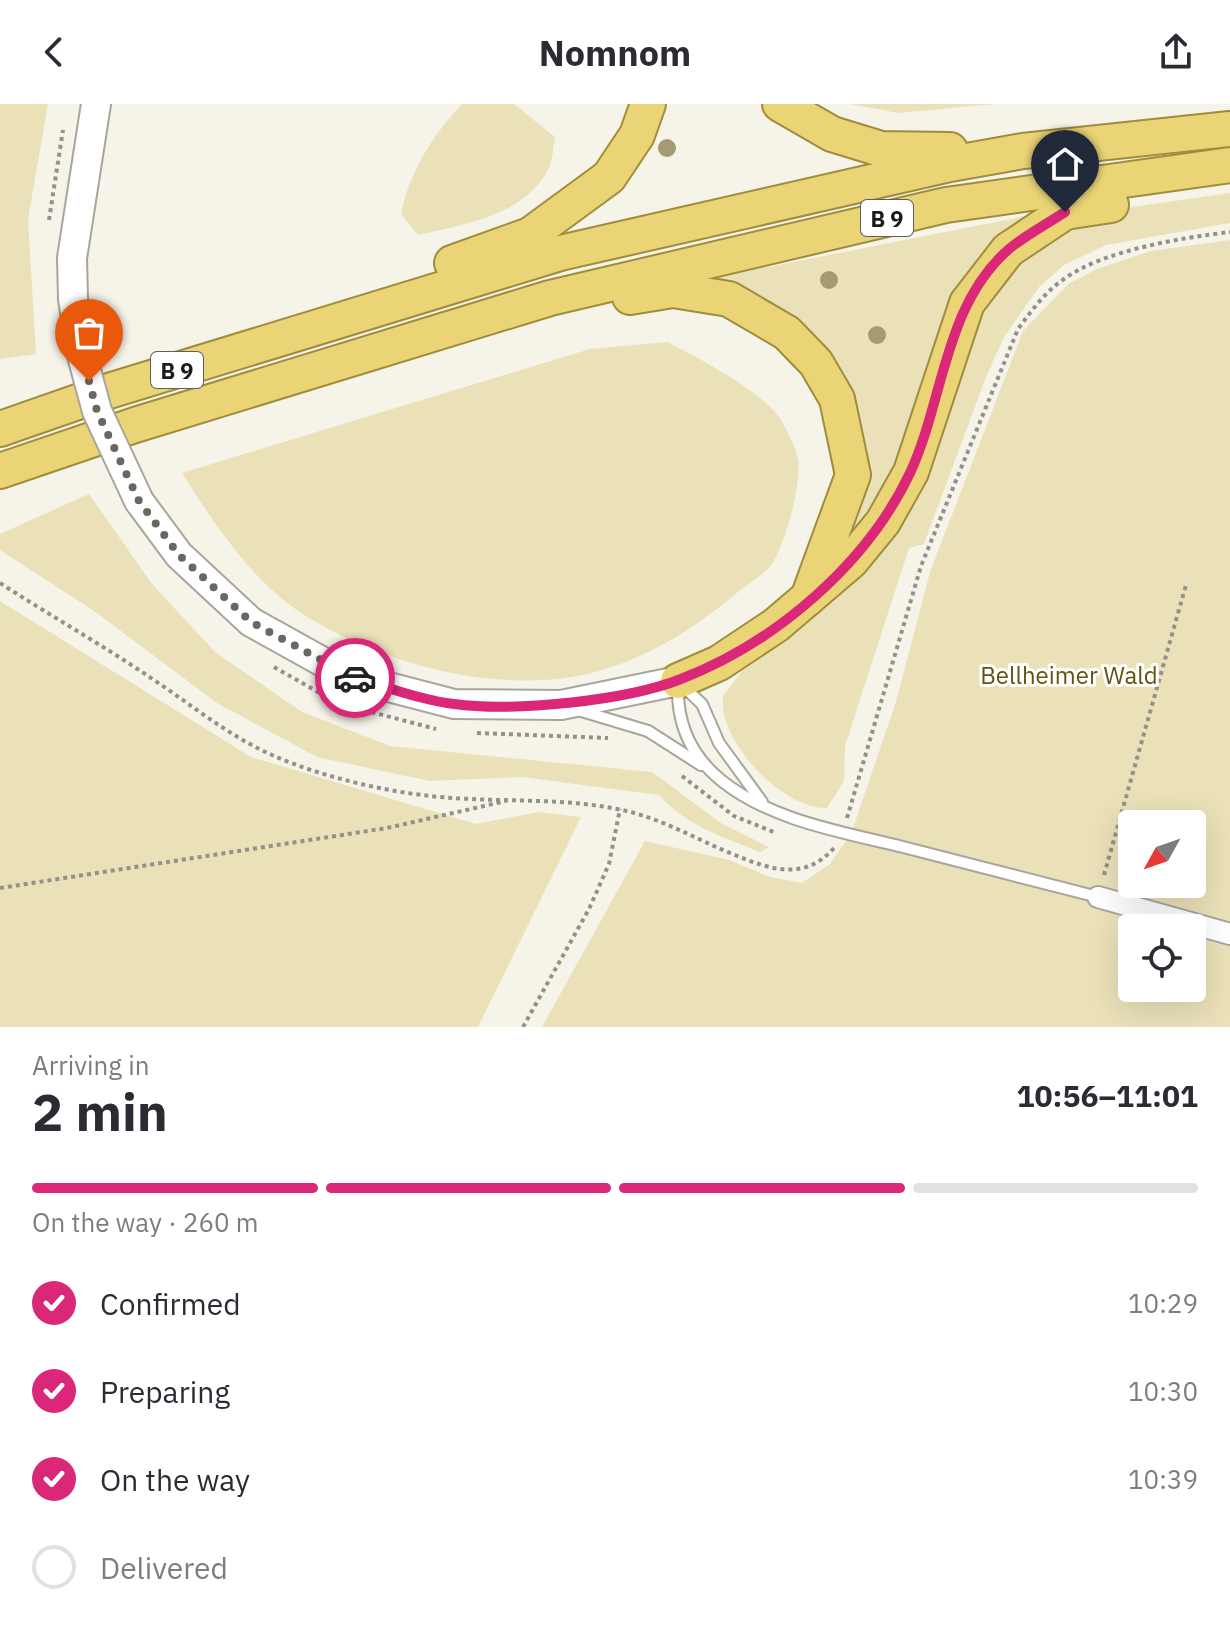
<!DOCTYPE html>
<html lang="en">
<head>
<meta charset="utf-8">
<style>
	body { margin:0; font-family:"IBM Plex Sans",sans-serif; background:#f2f2f3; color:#2b2b33; height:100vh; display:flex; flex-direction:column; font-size:30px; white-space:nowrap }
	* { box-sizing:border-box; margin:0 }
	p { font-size:26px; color:#7c7c81 }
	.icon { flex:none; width:44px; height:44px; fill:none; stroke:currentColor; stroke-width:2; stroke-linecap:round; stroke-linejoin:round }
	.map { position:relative; height:923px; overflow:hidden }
	.sheet { display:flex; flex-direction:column; background:#fff; flex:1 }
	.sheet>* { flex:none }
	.needle { width:52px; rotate:230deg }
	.tools { position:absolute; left:1118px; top:706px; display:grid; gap:16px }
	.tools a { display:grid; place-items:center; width:88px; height:88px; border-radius:8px; background:#fff; box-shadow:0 8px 32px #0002; font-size:40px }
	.pin { position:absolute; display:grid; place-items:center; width:68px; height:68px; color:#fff; margin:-82px -34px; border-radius:50% 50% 50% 0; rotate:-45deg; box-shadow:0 0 8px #0007 }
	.pin .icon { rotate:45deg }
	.courier { position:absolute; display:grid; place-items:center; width:80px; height:80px; margin:-40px; border:6px solid #db2777; border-radius:50%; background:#fff; color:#222; box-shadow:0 2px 10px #0007 }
	.summary em { font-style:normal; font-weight:700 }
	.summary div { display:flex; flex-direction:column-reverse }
	.summary { display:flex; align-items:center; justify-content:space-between; height:136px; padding:0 32px }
	h1 { font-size:52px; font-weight:700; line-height:60px }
	.bar { display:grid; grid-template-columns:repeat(4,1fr); gap:12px 8px; align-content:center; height:96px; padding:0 32px }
	.bar i { height:10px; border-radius:6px; background:#e1e1e2 }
	.bar .active { background:#db2777 }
	.bar p { grid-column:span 4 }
	ol { padding:0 32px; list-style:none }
	li { display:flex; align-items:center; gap:24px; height:88px }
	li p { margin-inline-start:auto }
	li .icon { padding:8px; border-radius:50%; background:#db2777; color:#fff; stroke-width:4 }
	li:last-child { color:#7c7c81 }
	li i { width:44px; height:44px; border:4px solid #e1e1e2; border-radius:50% }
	header { display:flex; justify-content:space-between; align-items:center; height:104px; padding:0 32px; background:#fff; font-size:36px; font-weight:700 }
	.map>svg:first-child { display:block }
</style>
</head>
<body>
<header><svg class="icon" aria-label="back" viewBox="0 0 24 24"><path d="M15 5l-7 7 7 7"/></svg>Nomnom<svg class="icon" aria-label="share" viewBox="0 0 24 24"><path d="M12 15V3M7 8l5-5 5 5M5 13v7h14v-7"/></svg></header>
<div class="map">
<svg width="1230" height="923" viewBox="0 0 1230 923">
	<rect width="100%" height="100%" fill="#f6f3e9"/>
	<!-- green -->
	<g fill="#eae1b9" fill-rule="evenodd">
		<path d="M0,0H48L28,115L36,250L0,255Z"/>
		<path d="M462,0H514L555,33C553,42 553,56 549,64C525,112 464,120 418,131L401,110C410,67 432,32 462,0Z"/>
		<path d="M850,0H995L898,9Z"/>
		<path d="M1230,89V119L1106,141L1064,161L1039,183L1004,233L986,273L924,440L909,444L845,642L844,677L827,704C783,706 717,636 723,592L745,563L824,505L865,462L998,170L1097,108Z"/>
		<path d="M1030,111L1004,136L884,399L848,437L862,402L864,382L855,312L708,175Z"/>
		<path d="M1230,136V923H542L645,737L729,756L770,773L802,779L830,760L851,730L896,598L930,468L1023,227L1068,180L1097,165L1151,147ZM1132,720H1192V780H1132ZM1132,824H1192V884H1132Z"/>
		<path d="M667,238C697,253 764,288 781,316C787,326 796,344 798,355C802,379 785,440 772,460C765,470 749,479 739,487C684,534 619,572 545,576C464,580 379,556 309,514C255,482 215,421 182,369L590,245Z"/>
		<path d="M89,390L152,480L215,548L302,608L390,642L652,668L721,719L769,743L760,748C723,733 685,721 659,691L522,673L430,677L317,653L217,599L97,509L0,446V430Z"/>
		<path d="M0,497L251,653L476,720L539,708L581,713L478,923H0Z"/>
	</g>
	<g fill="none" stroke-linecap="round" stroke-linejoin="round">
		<!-- service casing -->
		<g stroke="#a8a69c" stroke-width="14">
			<g id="service">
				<path d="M682,581L702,600L719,639L762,698"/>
				<path d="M678,583C677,621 691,652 722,677C772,717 843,728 903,743C968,760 1033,776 1098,793"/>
				<path d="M578,606L648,627L701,661"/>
			</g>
		</g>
		<!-- minor casing -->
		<g stroke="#a8a69c" stroke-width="24">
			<path id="minor" d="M1098,793L1230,830"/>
		</g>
		<!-- secondary casing -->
		<g stroke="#a8a69c" stroke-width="32">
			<g id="secondary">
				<path d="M81,248L73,195L72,154L96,0"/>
				<path d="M139,397L179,451L251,518L350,573L454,600L561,601L678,577"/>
			</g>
		</g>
		<!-- trunk casing -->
		<g stroke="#9f8d3e" stroke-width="38">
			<g id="trunk">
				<path d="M780,0L832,30L881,45L950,46"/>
				<path d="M452,159L530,131L609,73L637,31L648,0"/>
				<path d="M630,193L673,186L729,195L787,229L816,259L837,295L853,371L808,494"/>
				<path d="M0,325L112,286L560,149L950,60L1023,47L1230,25"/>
				<path d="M0,367L135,321L550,194L946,101L1230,61"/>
				<path d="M678,577L719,559L776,521L851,457L883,418L911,368L967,199L1008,146L1065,108L1111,101"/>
			</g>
		</g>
		<!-- path -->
		<g stroke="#93918a" stroke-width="4" stroke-dasharray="4 4" stroke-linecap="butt">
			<path d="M49,116L63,26"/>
			<path d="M0,479C51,512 104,542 154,576C193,602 229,632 272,651C323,674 398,691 454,694C509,698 563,694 617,705C660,713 695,735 735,751C771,766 805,777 834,744"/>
			<path d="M274,563L325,592"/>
			<path d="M356,604L436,625"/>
			<path d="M477,629L608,634"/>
			<path d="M682,672L734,712L776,729"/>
			<path d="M847,714L921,462L1018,225C1032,206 1045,188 1064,175C1104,146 1181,134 1230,128"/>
			<path d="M1104,771L1186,481"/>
			<path d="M0,784L387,724L506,697"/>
			<path d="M523,923L589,805L609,760L620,705"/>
		</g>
		<!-- service -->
		<use href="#service" stroke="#fff" stroke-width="10"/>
		<!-- minor -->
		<use href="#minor" stroke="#fff" stroke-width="20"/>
		<!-- secondary -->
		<use href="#secondary" stroke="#fff" stroke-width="28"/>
		<!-- trunk -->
		<use href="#trunk" stroke="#ead476" stroke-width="34"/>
		<!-- secondary-bridge casing -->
		<g stroke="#a8a69c" stroke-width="32" stroke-linecap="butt">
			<path id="secondary-bridge" d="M81,248L97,307L139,397"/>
		</g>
		<!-- secondary-bridge -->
		<use href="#secondary-bridge" stroke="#fff" stroke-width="28"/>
	</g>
	<!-- trees -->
	<g fill="#a49b72">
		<circle cx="667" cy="44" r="9"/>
		<circle cx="829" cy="176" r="9"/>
		<circle cx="877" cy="231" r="9"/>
	</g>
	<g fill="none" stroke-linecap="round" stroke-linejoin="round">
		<!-- done -->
		<path stroke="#686760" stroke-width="8" stroke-dasharray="0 14.4" d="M89,277L97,307L139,397L179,451L251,518L355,574"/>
		<!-- route -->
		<path stroke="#db2777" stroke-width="10" d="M355,574C387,583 421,596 454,600C514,608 625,597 681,575C775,539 867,460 910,369C944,296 944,201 1009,145C1026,131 1047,120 1065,108"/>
	</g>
	<g text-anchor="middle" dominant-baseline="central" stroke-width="6" stroke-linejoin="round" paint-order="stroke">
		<!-- shield labels -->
		<g fill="#fff" stroke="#605f5d" stroke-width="2">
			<rect x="861" y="96" width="52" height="36" rx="6"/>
			<rect x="151" y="248" width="52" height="36" rx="6"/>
		</g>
		<g font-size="22" font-weight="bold" fill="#1c1b17">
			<text x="887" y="114">B 9</text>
			<text x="177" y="266">B 9</text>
		</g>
		<!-- park labels -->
		<g font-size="24" fill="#615310" stroke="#fff">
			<text x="1069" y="571">Bellheimer Wald</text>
		</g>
	</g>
</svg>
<div class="tools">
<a><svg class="needle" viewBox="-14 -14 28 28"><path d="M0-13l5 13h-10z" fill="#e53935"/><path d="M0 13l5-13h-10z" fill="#7c7c81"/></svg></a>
<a><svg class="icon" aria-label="locate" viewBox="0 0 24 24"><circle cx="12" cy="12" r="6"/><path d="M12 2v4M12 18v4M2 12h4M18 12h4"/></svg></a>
</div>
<div class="pin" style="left:89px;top:277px;background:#ea580c"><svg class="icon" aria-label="bag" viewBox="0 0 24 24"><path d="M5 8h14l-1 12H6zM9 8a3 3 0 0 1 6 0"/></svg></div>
<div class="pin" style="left:1065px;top:108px;background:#1f2937"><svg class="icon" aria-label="home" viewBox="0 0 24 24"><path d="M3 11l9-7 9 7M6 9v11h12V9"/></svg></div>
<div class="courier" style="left:355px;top:574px"><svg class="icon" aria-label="car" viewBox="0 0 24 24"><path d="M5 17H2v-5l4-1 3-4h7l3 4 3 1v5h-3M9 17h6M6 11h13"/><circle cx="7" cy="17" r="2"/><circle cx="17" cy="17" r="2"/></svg></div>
</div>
<section class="sheet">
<div class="summary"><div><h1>2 min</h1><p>Arriving in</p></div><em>10:56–11:01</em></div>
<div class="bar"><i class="active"></i><i class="active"></i><i class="active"></i><i></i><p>On the way · 260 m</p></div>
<ol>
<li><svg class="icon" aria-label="check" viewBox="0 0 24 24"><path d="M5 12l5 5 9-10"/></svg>Confirmed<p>10:29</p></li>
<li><svg class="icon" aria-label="check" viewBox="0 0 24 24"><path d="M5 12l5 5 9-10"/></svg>Preparing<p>10:30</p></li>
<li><svg class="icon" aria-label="check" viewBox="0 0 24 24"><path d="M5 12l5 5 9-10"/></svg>On the way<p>10:39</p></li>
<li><i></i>Delivered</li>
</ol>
</section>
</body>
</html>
